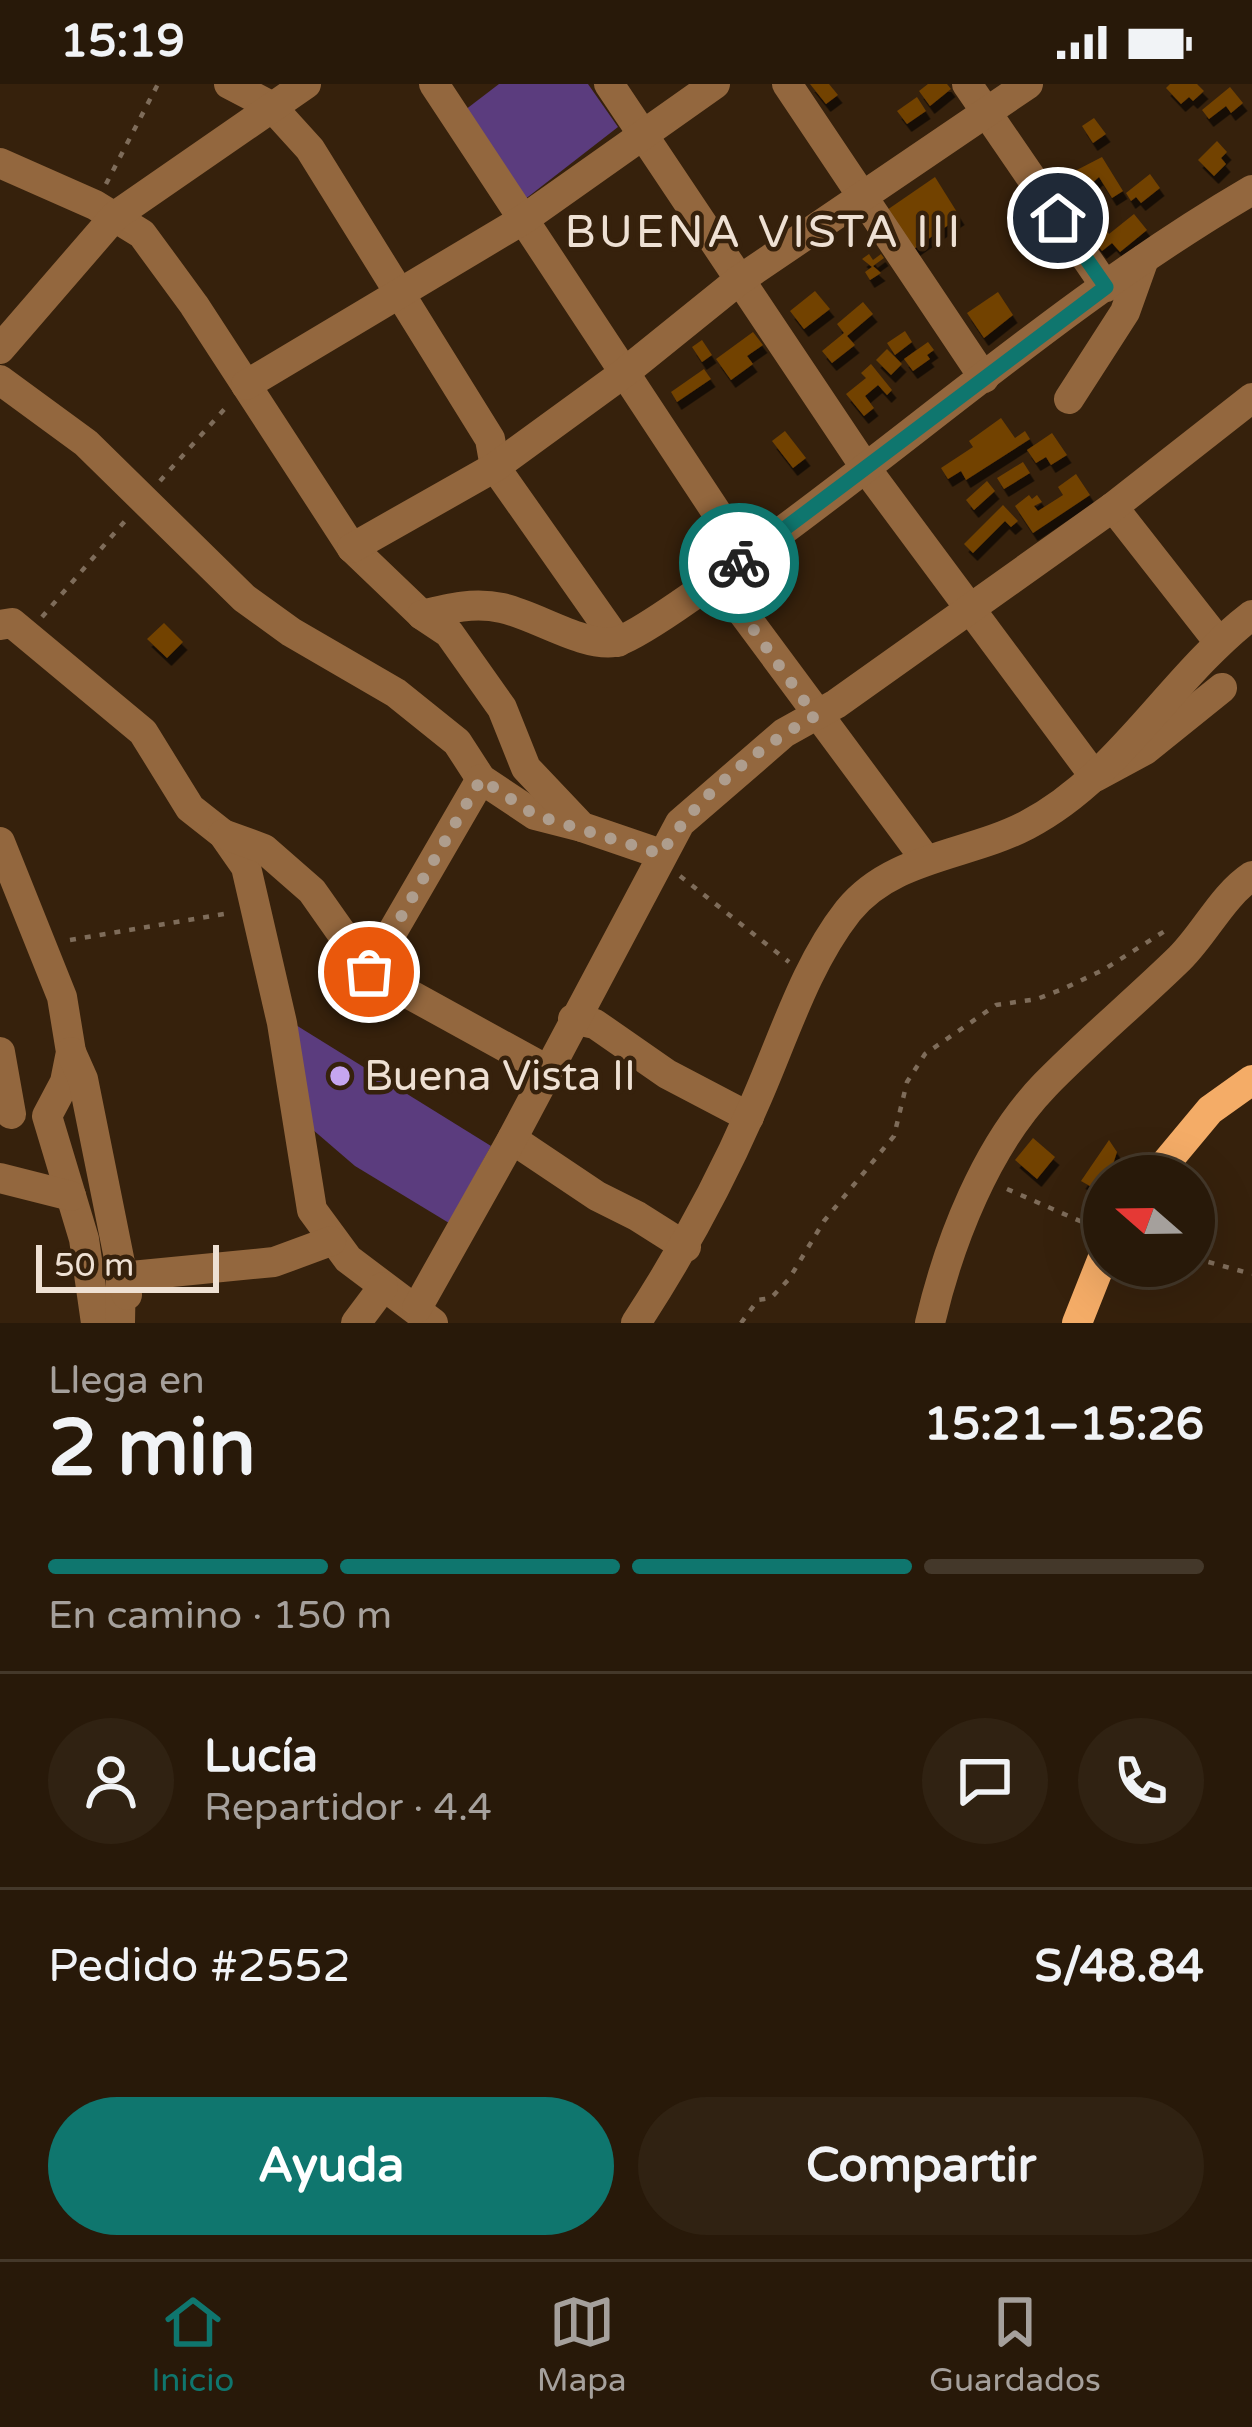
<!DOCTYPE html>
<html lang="es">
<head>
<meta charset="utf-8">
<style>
	body { margin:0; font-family:"Varela Round",sans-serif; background:#302212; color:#f1f3f6; height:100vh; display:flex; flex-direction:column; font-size:45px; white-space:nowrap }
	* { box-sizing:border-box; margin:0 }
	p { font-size:39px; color:#a5a09c }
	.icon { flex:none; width:66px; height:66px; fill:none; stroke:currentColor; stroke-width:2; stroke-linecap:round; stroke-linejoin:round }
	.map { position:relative; height:1239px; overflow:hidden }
	.side { display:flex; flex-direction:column; background:#281909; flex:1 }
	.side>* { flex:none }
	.needle { width:78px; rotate:290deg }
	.buttons { position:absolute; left:1083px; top:1071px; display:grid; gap:24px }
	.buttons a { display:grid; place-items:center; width:132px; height:132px; border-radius:50%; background:#281909; box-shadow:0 12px 48px #0002,0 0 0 3px #44382a; font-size:60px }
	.scale { position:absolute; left:36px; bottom:30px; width:183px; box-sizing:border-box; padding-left:12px; border:6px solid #eee0d3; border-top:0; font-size:33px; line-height:42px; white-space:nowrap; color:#eee0d3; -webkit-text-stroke:9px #36210c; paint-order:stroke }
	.pin { position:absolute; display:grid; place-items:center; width:102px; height:102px; color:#fff; margin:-51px; border:6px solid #fff; border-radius:50%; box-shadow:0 3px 12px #0007 }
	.courier { position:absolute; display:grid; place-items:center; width:120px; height:120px; margin:-60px; border:9px solid #0f766e; border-radius:50%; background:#fff; color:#222; box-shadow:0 3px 15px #0007 }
	.head em { font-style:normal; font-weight:700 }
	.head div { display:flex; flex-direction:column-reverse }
	.head { display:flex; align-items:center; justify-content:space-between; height:204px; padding:0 48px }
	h1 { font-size:78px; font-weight:700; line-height:90px }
	.bar { display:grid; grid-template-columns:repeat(4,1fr); gap:18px 12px; align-content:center; height:144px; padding:0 48px }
	.bar i { height:15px; border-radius:9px; background:#44382a }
	.bar .on { background:#0f766e }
	.bar p { grid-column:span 4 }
	.line { display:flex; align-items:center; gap:30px; padding:0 48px; border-top:3px solid #44382a }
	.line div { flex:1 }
	.round { display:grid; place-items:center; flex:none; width:126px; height:126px; border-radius:63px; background:#302212 }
	.cta { display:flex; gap:24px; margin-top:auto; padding:24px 48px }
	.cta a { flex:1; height:138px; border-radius:72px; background:#0f766e; color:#fff; font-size:48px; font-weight:700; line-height:138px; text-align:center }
	.cta a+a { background:#302212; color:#f1f3f6 }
	.status { display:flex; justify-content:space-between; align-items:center; height:84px; padding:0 60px; background:#281909; direction:ltr }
	.status svg { height:33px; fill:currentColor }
	.tab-bar { display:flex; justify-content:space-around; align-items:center; height:168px; border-top:3px solid #44382a; background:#281909; font-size:33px; color:#a5a09c }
	.tab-bar a { display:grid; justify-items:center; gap:6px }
	.tab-bar .on { color:#0f766e }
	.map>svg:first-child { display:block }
</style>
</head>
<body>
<div class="status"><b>15:19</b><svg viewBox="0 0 49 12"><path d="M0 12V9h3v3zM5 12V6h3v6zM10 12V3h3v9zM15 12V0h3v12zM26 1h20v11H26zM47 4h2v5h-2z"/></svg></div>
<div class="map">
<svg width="1252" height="1239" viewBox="0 0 1252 1239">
	<defs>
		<filter id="shadow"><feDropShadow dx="4.5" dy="8" stdDeviation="0" flood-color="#0009"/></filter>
	</defs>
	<rect width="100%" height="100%" fill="#36210c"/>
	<!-- green -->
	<g fill="#5b3c7e">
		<path d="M499,0H588L618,43L524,116L465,26Z"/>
		<path d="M291,938L491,1062L449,1139L355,1082L312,1045Z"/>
	</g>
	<!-- building -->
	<g fill="#724205" filter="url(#shadow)">
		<path d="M810,0H829L838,11L826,20Z"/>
		<path d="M928,0H947L951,5L930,22L919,7Z"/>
		<path d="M1170,0H1197L1204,7L1193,17L1189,13L1181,20L1166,4Z"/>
		<path d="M1230,3L1243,19L1231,29L1226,22L1209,35L1202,26Z"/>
		<path d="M917,13L926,27L907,40L897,27Z"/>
		<path d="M1094,34L1106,50L1093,59L1082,42Z"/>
		<path d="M1217,57L1227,68L1221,74L1226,80L1214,92L1198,76Z"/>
		<path d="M1102,73L1123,107L1112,114L1099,93L1079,111L1071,99L1077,94L1073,88Z"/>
		<path d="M1150,90L1160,104L1141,119L1136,113L1131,117L1126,109Z"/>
		<path d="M935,93L960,133L911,167L887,126Z"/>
		<path d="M1134,130L1147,146L1120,168L1112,159L1102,167L1092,154L1105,144L1109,150Z"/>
		<path d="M869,170L873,176L881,170L884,174L873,182L881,189L870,196L865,188L872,183L862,175Z"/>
		<path d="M815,207L830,225L804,245L790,227Z"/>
		<path d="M998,208L1013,231L984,254L967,229Z"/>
		<path d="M863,218L873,230L847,252L855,261L832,279L822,267L844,249L837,240Z"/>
		<path d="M905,247L912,258L895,271L887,259Z"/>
		<path d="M753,248L763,261L747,272L753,280L731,296L716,275Z"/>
		<path d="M702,256L712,271L702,278L692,263Z"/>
		<path d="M928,258L934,266L927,271L930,275L913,287L904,275Z"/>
		<path d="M887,265L902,280L891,291L876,276Z"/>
		<path d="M871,280L892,306L887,311L878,301L865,312L874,324L864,332L846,310L866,294L861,289Z"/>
		<path d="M704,285L711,295L677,318L671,308Z"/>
		<path d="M1001,334L1015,354L1025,347L1030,355L966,396L961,387L948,395L941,384L973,363L969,357Z"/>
		<path d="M785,347L806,374L793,384L772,357Z"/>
		<path d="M1052,349L1067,371L1051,381L1046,373L1036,379L1027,366Z"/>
		<path d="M1023,378L1030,389L1004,405L997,394Z"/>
		<path d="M1076,390L1090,411L1033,449L1015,422L1029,411L1032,415L1037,411L1042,418L1034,422L1038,427L1063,411L1058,403Z"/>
		<path d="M987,397L995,407L974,426L966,416Z"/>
		<path d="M1003,421L1018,437L1011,443L1005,437L973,469L964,460Z"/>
		<path d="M164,539L183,558L167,574L147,555Z"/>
		<path d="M1033,1054L1055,1073L1037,1095L1015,1076Z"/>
		<path d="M1109,1056L1117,1068L1113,1080L1126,1092H1104V1110L1081,1097Z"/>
	</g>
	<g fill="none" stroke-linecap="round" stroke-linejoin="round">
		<!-- path -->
		<g stroke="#7e6c5a" stroke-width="4.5" stroke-dasharray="6 9" stroke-linecap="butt">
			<path d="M106,100L158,0"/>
			<path d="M160,397L229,320"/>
			<path d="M42,533L125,437"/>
			<path d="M680,792L789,878"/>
			<path d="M70,856L230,829"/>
			<path d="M1007,1105L1096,1144"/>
			<path d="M1194,1174L1252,1190"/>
			<path d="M741,1239L758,1216L771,1214L789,1195L824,1137L894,1052L907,998L925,970L996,921L1037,915L1065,904L1103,886L1168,845"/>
		</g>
		<!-- minor -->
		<g stroke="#93673e" stroke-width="30">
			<path d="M229,0L271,22L310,65L490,355L495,383L618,558"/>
			<path d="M434,0L746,473"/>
			<path d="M609,0L867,386L1095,693L1145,666L1222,604"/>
			<path d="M787,0L984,294"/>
			<path d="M967,0L1106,203"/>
			<path d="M0,79L95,121L142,150L194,221L352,464L422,531"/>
			<path d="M0,265L115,132L306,0"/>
			<path d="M0,296L86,359L244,514L291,548L396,609L457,658L481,695L535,731L582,743"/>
			<path d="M246,301L524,135L715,0"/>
			<path d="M1069,315L1125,228L1144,175"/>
			<path d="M1113,423L1218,557"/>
			<path d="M352,464L495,383L624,289L738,197L1028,0"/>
			<path d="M717,494L926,776"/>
			<path d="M0,541L12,539L143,648L190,724L223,750L246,783L282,939L312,1126L348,1175L433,1239"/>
			<path d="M223,750L264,765L312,807L369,888L549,987"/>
			<path d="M0,758L62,913L71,968L65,998L47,1032L84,1155L96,1239"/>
			<path d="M661,770L582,743L526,684L502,624L449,549L422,531C450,524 474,518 502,524C535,531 583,563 615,558C639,553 734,482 759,464C923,345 1077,208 1252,106"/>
			<path d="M369,888L481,695"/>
			<path d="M573,935L595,940L667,990L749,1033"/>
			<path d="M0,968L11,1030"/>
			<path d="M71,968L83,995L121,1184L120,1239"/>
			<path d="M512,1055L597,1112L637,1132L686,1163"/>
			<path d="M0,1094L71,1112"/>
			<path d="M127,1211L121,1193L274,1178L331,1157"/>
			<path d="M417,1224L512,1055L680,739L784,649L836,620L1113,423L1252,314"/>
			<path d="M356,1239L383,1203"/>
			<path d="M636,1239C681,1170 720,1099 753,1023C782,959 804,883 848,827C892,772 968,772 1027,741C1119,693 1171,593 1252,531"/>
			<path d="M930,1239C949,1158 986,1062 1045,1001C1088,957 1136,917 1180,874C1206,848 1222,812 1252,792"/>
		</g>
		<!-- major -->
		<g stroke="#f4ac67" stroke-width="30">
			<path d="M1155,1092L1210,1026L1252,996"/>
			<path d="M1077,1239L1104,1171"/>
		</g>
	</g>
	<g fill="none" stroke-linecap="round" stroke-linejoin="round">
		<!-- done -->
		<path stroke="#ae9d8d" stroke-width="12" stroke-dasharray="0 21.6" d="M369,888L481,695L535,731L661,770C696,713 757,664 815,632L717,494L739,479"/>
		<!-- route -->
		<path stroke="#0f766e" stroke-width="15" d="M739,479L1106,203L1058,134"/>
	</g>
	<!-- markers -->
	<circle fill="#c6a6f0" stroke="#36210c" stroke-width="4.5" cx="340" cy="992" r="12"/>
	<g text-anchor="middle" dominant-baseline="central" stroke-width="9" stroke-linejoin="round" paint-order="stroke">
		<!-- poi labels -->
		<g font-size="42" fill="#eee0d3" stroke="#36210c" text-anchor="start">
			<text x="364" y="992">Buena Vista II</text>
		</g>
		<!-- neighbourhood labels -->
		<g font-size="45" letter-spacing="3" fill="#eee0d3" stroke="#36210c">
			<text x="764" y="149">BUENA VISTA III</text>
		</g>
	</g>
</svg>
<div class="buttons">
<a><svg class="needle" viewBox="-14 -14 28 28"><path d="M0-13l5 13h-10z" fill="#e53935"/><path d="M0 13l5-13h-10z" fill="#a5a09c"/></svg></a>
</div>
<div class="scale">50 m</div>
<div class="pin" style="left:369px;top:888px;background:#ea580c"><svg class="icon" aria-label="bag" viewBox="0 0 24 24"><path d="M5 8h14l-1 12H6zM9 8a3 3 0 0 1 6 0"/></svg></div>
<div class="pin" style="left:1058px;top:134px;background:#1f2937"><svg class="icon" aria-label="home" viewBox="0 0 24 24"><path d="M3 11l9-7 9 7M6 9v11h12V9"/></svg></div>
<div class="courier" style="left:739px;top:479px"><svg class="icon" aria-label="bike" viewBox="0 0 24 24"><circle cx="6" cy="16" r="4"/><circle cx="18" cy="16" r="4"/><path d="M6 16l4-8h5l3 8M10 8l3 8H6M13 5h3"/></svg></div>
</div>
<section class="side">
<div class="head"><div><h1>2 min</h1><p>Llega en</p></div><em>15:21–15:26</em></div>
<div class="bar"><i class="on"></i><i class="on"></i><i class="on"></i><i></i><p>En camino · 150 m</p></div>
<div class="line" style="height:216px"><a class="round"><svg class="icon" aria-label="person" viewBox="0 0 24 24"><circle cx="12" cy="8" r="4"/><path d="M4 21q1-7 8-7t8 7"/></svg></a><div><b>Lucía</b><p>Repartidor · 4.4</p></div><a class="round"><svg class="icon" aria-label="chat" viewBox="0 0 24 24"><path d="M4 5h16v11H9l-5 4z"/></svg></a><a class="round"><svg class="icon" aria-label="phone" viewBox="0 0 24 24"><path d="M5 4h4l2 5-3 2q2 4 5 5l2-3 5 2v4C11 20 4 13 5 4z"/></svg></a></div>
<div class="line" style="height:156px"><div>Pedido #2552</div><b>S/48.84</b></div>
<div class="cta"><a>Ayuda</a><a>Compartir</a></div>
</section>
<nav class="tab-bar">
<a class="on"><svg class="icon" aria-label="home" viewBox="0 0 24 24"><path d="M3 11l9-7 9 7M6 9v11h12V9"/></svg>Inicio</a>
<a><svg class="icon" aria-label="map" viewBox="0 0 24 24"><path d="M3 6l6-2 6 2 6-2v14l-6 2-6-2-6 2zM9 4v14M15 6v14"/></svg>Mapa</a>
<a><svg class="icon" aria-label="saved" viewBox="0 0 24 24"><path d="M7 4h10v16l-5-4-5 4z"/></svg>Guardados</a>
</nav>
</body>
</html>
